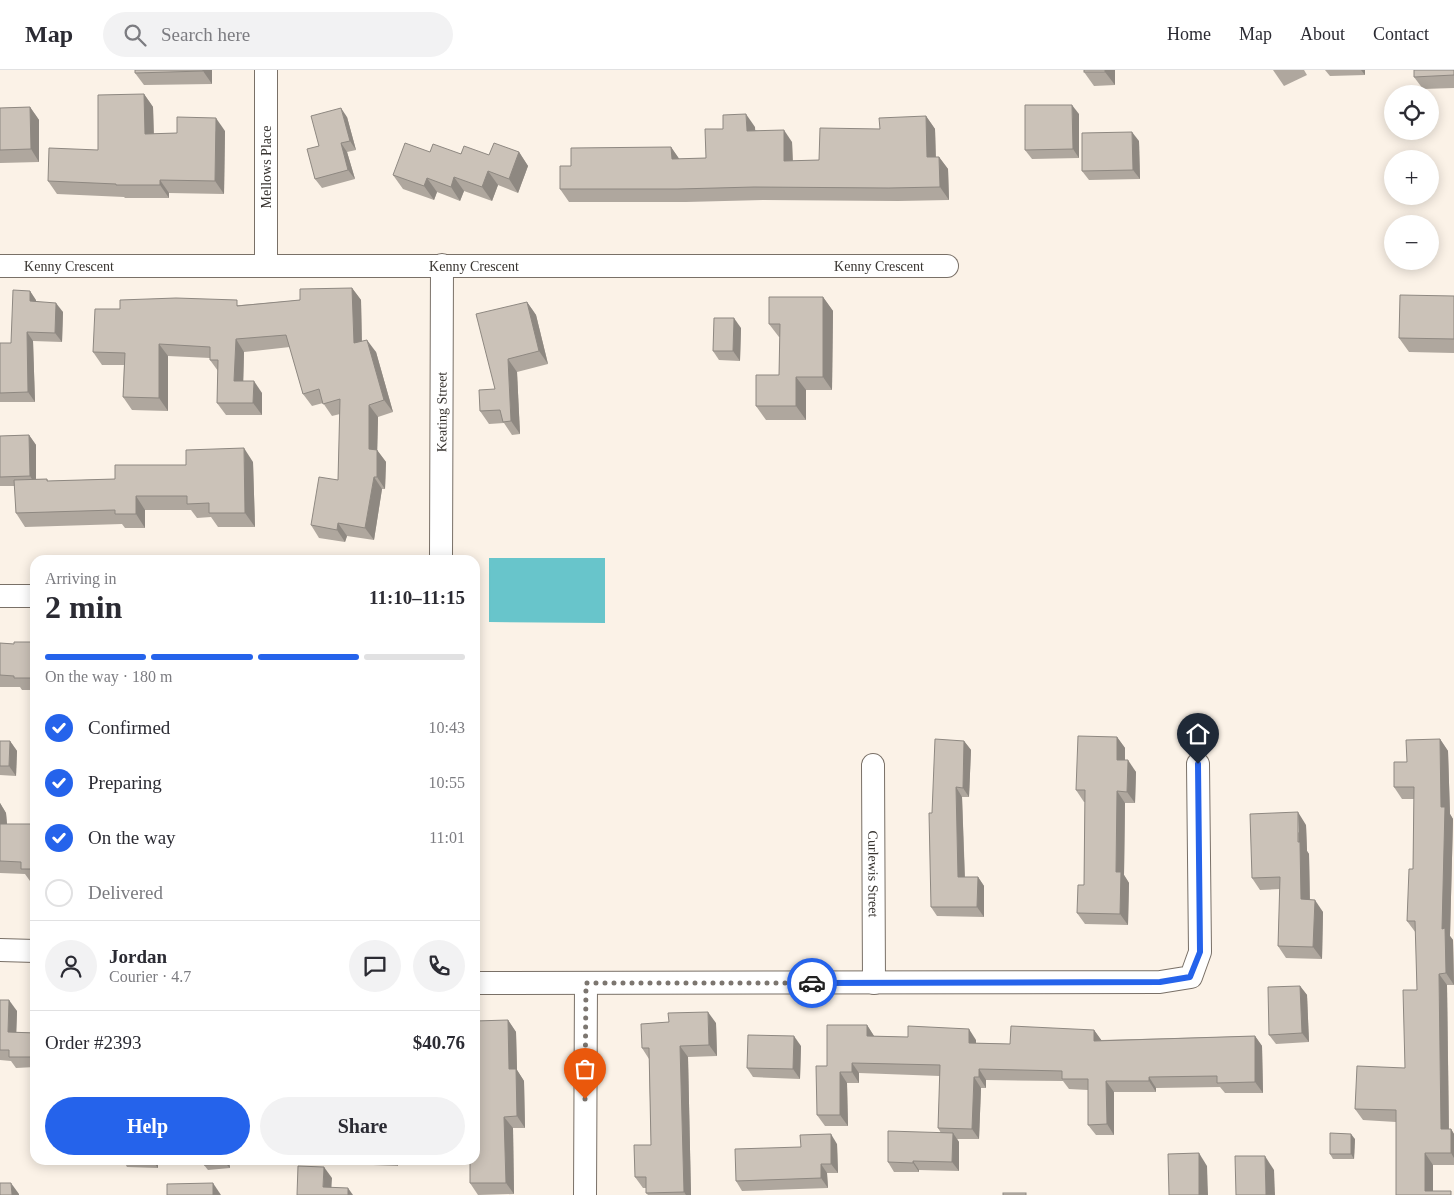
<!DOCTYPE html>
<html lang="en">
<head>
<meta charset="utf-8">
<style>
	body { margin:0; font-family:"Times New Roman",serif; background:#f2f2f3; color:#2b2b33; height:100vh; display:flex; flex-direction:column; font-size:19px; white-space:nowrap }
	* { box-sizing:border-box; margin:0 }
	p { font-size:16px; color:#7c7c81 }
	.icon { flex:none; width:28px; height:28px; fill:none; stroke:currentColor; stroke-width:2; stroke-linecap:round; stroke-linejoin:round }
	.map { position:relative; flex:1; overflow:hidden }
	.sheet { position:absolute; left:30px; top:485px; width:450px; height:610px; display:flex; flex-direction:column; background:#fff; border-radius:15px; box-shadow:0 2px 12px #0003 }
	.sheet>* { flex:none }
	.fabs { position:absolute; left:1384px; top:15px; display:grid; gap:10px }
	.fabs a { display:grid; place-items:center; width:55px; height:55px; border-radius:50%; background:#fff; box-shadow:0 2px 12px #0003; font-size:25px }
	.pin { position:absolute; display:grid; place-items:center; width:42px; height:42px; color:#fff; margin:-51px -21px; border-radius:50% 50% 50% 0; rotate:-45deg; box-shadow:0 0 5px #0007 }
	.pin .icon { rotate:45deg }
	.courier { position:absolute; display:grid; place-items:center; width:50px; height:50px; margin:-25px; border:4px solid #2563eb; border-radius:50%; background:#fff; color:#222; box-shadow:0 1px 6px #0007 }
	.headline em { font-style:normal; font-weight:700 }
	.headline div { display:flex; flex-direction:column-reverse }
	.headline { display:flex; align-items:center; justify-content:space-between; height:85px; padding:0 15px }
	h1 { font-size:32px; font-weight:700; line-height:38px }
	.bar { display:grid; grid-template-columns:repeat(4,1fr); gap:8px 5px; align-content:center; height:60px; padding:0 15px }
	.bar i { height:6px; border-radius:4px; background:#e1e1e2 }
	.bar .current { background:#2563eb }
	.bar p { grid-column:span 4 }
	.line { display:flex; align-items:center; gap:12px; padding:0 15px; border-top:1px solid #e1e1e2 }
	.line div { flex:1 }
	.round { display:grid; place-items:center; flex:none; width:52px; height:52px; border-radius:26px; background:#f2f2f3 }
	ol { padding:0 15px; list-style:none }
	li { display:flex; align-items:center; gap:15px; height:55px }
	li p { margin-inline-start:auto }
	li .icon { padding:5px; border-radius:50%; background:#2563eb; color:#fff; stroke-width:4 }
	li:last-child { color:#7c7c81 }
	li i { width:28px; height:28px; border:2px solid #e1e1e2; border-radius:50% }
	.primary-button { display:flex; gap:10px; margin-top:auto; padding:10px 15px }
	.primary-button a { flex:1; height:58px; border-radius:30px; background:#2563eb; color:#fff; font-size:20px; font-weight:700; line-height:58px; text-align:center }
	.primary-button a+a { background:#f2f2f3; color:#2b2b33 }
	header { display:flex; align-items:center; gap:30px; box-sizing:border-box; height:70px; padding:0 25px; background:#fff; border-bottom:1px solid #e1e1e2 }
	header strong { font-size:24px }
	nav { display:flex; gap:28px; margin-inline-start:auto; font-size:18px }
	.search { width:350px; height:45px; background:#f2f2f3; display:flex; align-items:center; gap:12px; box-sizing:border-box; padding:0 18px; border-radius:28px; color:#7c7c81; font-size:19px }
	.map>svg:first-child { display:block }
</style>
</head>
<body>
<header>
<strong>Map</strong>
<div class="search"><svg class="icon" aria-label="search" viewBox="0 0 24 24"><circle cx="10" cy="10" r="6"/><path d="M15 15l6 6"/></svg>Search here</div>
<nav><a>Home</a><a>Map</a><a>About</a><a>Contact</a></nav>
</header>
<div class="map">
<svg width="1454" height="1125" viewBox="0 0 1454 1125">
	<rect width="100%" height="100%" fill="#fbf2e7"/>
	<!-- water -->
	<path fill="#68c5cb" d="M489,488H605V553L489,552Z"/>
	<g fill="none" stroke-linecap="round" stroke-linejoin="round">
		<!-- minor casing -->
		<g stroke="#797067" stroke-width="24">
			<g id="minor">
				<path d="M266,0V195"/>
				<path id="s1" d="M0,196H947"/>
				<path id="s2" d="M441,490L442,195"/>
				<path d="M0,526H35"/>
				<path id="s3" d="M873,695L874,913"/>
				<path d="M0,880L35,881"/>
				<path d="M475,913L1160,912L1191,907L1200,882L1198,694"/>
				<path d="M585,1125L586,913"/>
			</g>
		</g>
		<!-- minor -->
		<use href="#minor" stroke="#fff" stroke-width="22"/>
	</g>
	<!-- wall -->
	<g fill="#afa79e">
		<path d="M135,0H212V14L144,15L135,3Z"/>
		<path d="M1115,0V15L1094,16L1084,2Z"/>
		<path d="M1273,0H1304L1307,5L1284,16Z"/>
		<path d="M1325,0H1365V5L1330,6Z"/>
		<path d="M1454,0V18L1423,19L1414,7Z"/>
		<path d="M144,24L153,37L154,64L225,61L224,124L169,123V128H125L124,127L57,124L48,111L98,80Z"/>
		<path d="M30,37L39,50V92L0,93V38Z"/>
		<path d="M1079,44V88L1032,89L1025,80Z"/>
		<path d="M926,46L935,59L936,87H939L948,99L949,130L898,131L763,130L686,132H569L560,119L571,96L671,77L679,89L706,88L755,57V60L792,72L793,91L819,90L880,59Z"/>
		<path d="M347,47L356,80L347,82L355,109L322,118L315,109L319,76Z"/>
		<path d="M1139,71L1140,109L1089,110L1082,101Z"/>
		<path d="M430,82L489,85L519,82L528,96L518,123L498,115L492,131L464,121L460,131L437,122L434,130L403,119L393,105Z"/>
		<path d="M352,218L361,230L362,271L376,282L393,342L378,347L377,380L386,392L385,419H382L374,470L347,466L345,472L319,468L311,455L338,410L340,344L332,346L323,333L312,336L303,324L290,277L244,282L243,311L262,323V345H226L217,333L218,301L210,290V288L168,286V341L132,340L123,327L124,295H102L93,282L120,239L241,235L300,230Z"/>
		<path d="M30,221L36,231L63,242L62,272L33,271L35,332H0V273H11Z"/>
		<path d="M1454,226V283L1409,282L1399,268Z"/>
		<path d="M823,227L833,241L832,320H806V350H766L756,336L779,305L780,267H779L769,254Z"/>
		<path d="M527,232L536,245L548,294L517,302L520,364L512,365L504,353L489,354L480,341L495,319Z"/>
		<path d="M741,258L740,291L719,290L713,281Z"/>
		<path d="M29,365L36,375V409H47L48,411L115,409L186,395L253,392L255,457H218L211,447L197,448L191,440H145V458H125L122,454L25,457L16,443L15,416H0V366Z"/>
		<path d="M35,572V620H22L20,617H0V573L14,574Z"/>
		<path d="M1117,667L1125,678V690L1136,702L1135,733H1125L1124,805L1129,813L1128,855L1085,854L1077,843L1084,815L1085,732H1084L1076,720Z"/>
		<path d="M1440,669L1448,681L1450,744L1453,749L1450,866L1453,870L1454,915H1447L1449,1059H1451L1454,1064V1095H1433L1396,1125V1052L1363,1050L1355,1039L1405,998L1417,920L1416,863L1407,851L1413,799L1414,729H1402L1394,717L1407,692Z"/>
		<path d="M0,671H10L17,681L16,706L0,705Z"/>
		<path d="M964,671L971,680L969,727H962L965,807H978L984,816V847L937,846L931,837L932,743Z"/>
		<path d="M0,733L6,743L7,754H35V811H30L25,804L0,803Z"/>
		<path d="M1306,755L1307,781L1309,784L1310,830L1323,842L1322,889L1286,888L1278,876L1280,819L1260,820L1252,808Z"/>
		<path d="M1300,916L1307,925L1309,972L1276,974L1269,965Z"/>
		<path d="M0,930L17,941L16,962L35,963V997L16,998L11,991L0,990Z"/>
		<path d="M508,950L516,962L517,1000L524,1011L525,1058H513L514,1124L478,1125L470,1113Z"/>
		<path d="M716,953L717,986L688,987L691,1125H648L646,1123V1118H643L635,1107L651,1075L649,989L642,978Z"/>
		<path d="M867,955L874,966L976,970V973L1010,974L1094,960L1101,970L1255,966L1262,976L1263,1023H1225L1220,1017L1156,1018V1022H1114V1065H1096L1088,1055V1020L1069,1019L1063,1011L986,1010V1018H981L979,1069H957L959,1072V1101L919,1100V1102H894L888,1092L941,1063L938,1058L940,1006L859,1003V1013H847L848,1056H825L817,1045L827,996Z"/>
		<path d="M801,976L800,1009L753,1007L747,998Z"/>
		<path d="M1355,1069L1354,1089H1333L1330,1084Z"/>
		<path d="M837,1074L838,1103H827L828,1118L742,1121L736,1111L801,1077Z"/>
		<path d="M123,1090H158V1098L127,1097Z"/>
		<path d="M204,1090H229L230,1098L208,1100L204,1095Z"/>
		<path d="M370,1090H398V1096L373,1095Z"/>
	</g>
	<!-- shaded-wall -->
	<g fill="#8e8881">
		<path d="M203,0H212V14L203,1Z"/>
		<path d="M1105,0H1115V15L1105,2Z"/>
		<path d="M1361,0H1365V5Z"/>
		<path d="M144,24L153,37L154,77L145,64Z"/>
		<path d="M1072,35L1079,44V88L1073,79Z"/>
		<path d="M30,37L39,50V92L31,79Z"/>
		<path d="M341,38L347,47L356,80L350,71Z"/>
		<path d="M746,44L755,57L756,73L747,61Z"/>
		<path d="M926,46L935,59L936,100L927,87Z"/>
		<path d="M216,48L225,61L224,124L215,111Z"/>
		<path d="M784,60L792,72L793,104L784,91Z"/>
		<path d="M1132,62L1139,71L1140,109L1133,100Z"/>
		<path d="M341,73L347,82L355,109L348,100Z"/>
		<path d="M671,77L680,90L672,89Z"/>
		<path d="M519,82L528,96L518,123L509,109Z"/>
		<path d="M939,87L948,99L949,130L940,117Z"/>
		<path d="M488,101L498,115L492,131L482,117Z"/>
		<path d="M454,107L464,121L460,131L451,117Z"/>
		<path d="M427,108L437,122L434,130L424,116Z"/>
		<path d="M160,110L169,123V128L160,115Z"/>
		<path d="M352,218L361,230L362,285L354,273Z"/>
		<path d="M30,221L36,230V240L30,231Z"/>
		<path d="M823,227L833,241L832,320L823,307Z"/>
		<path d="M527,232L536,245L548,294L539,281Z"/>
		<path d="M56,233L63,242L62,272L55,263Z"/>
		<path d="M734,248L741,258L740,291L733,281Z"/>
		<path d="M27,262L33,271L35,332L28,322Z"/>
		<path d="M236,269L244,282L243,323L234,311Z"/>
		<path d="M367,270L376,282L393,342L384,330Z"/>
		<path d="M159,274L168,286V341L159,328Z"/>
		<path d="M508,289L517,302L520,364L511,351Z"/>
		<path d="M796,307L806,320V350L796,336Z"/>
		<path d="M254,311L262,323V345L253,333Z"/>
		<path d="M369,335L378,347L377,392L369,379Z"/>
		<path d="M29,365L36,375V416L30,406Z"/>
		<path d="M244,378L253,392L255,457L245,443Z"/>
		<path d="M377,380L386,392L385,419L377,407Z"/>
		<path d="M374,407L382,419L374,470L365,458Z"/>
		<path d="M136,426L145,440V458L136,444Z"/>
		<path d="M338,453L347,466L345,472L337,460Z"/>
		<path d="M1117,667L1125,678V701L1117,690Z"/>
		<path d="M1440,669L1448,681L1450,744L1453,749L1450,866L1453,870L1454,915L1446,903L1442,859L1441,737Z"/>
		<path d="M10,671L17,681L16,706L9,696Z"/>
		<path d="M964,671L971,680L969,727L963,718Z"/>
		<path d="M1128,690L1136,702L1135,733L1127,722Z"/>
		<path d="M956,717L962,727L965,816L958,807Z"/>
		<path d="M1117,721L1125,733L1124,805L1129,813L1128,855L1120,844L1116,802Z"/>
		<path d="M0,733L6,743L8,766L0,755Z"/>
		<path d="M1298,742L1306,755L1307,781L1309,784L1310,842L1301,829Z"/>
		<path d="M978,807L984,816V847L977,837Z"/>
		<path d="M1315,830L1323,842L1322,889L1313,877Z"/>
		<path d="M1439,904L1447,915L1449,1071L1441,1059Z"/>
		<path d="M1300,916L1307,925L1309,972L1302,963Z"/>
		<path d="M9,930L17,941L16,973L8,962Z"/>
		<path d="M708,942L716,953L717,986L709,975Z"/>
		<path d="M508,950L516,962L517,1000L524,1011L525,1058L517,1046L509,999Z"/>
		<path d="M867,955L874,966V977L867,966Z"/>
		<path d="M969,959L976,970V984L969,973Z"/>
		<path d="M1094,960L1102,971H1094Z"/>
		<path d="M794,966L801,976L800,1009L793,999Z"/>
		<path d="M1255,966L1262,976L1263,1023L1255,1012Z"/>
		<path d="M680,976L688,987L691,1125H686L684,1122Z"/>
		<path d="M852,993L859,1003V1013L852,1002Z"/>
		<path d="M979,999L986,1010V1018L979,1007Z"/>
		<path d="M840,1002L847,1013L848,1056L840,1045Z"/>
		<path d="M974,1007L981,1018L979,1069L972,1059Z"/>
		<path d="M1149,1007L1156,1018V1022L1149,1011Z"/>
		<path d="M1106,1011L1114,1022V1065L1107,1054Z"/>
		<path d="M504,1047L513,1058L514,1124L506,1113Z"/>
		<path d="M1451,1059L1454,1064V1088L1451,1083Z"/>
		<path d="M953,1063L959,1072V1101L952,1092Z"/>
		<path d="M831,1064L837,1074L838,1103L831,1094Z"/>
		<path d="M1351,1064L1355,1069L1354,1089L1351,1084Z"/>
		<path d="M1199,1083L1207,1096L1208,1125H1199Z"/>
		<path d="M1425,1083L1433,1095V1125L1425,1121Z"/>
		<path d="M1265,1086L1274,1100L1275,1125H1266Z"/>
		<path d="M152,1090H158V1098Z"/>
		<path d="M226,1090H229L230,1098L226,1094Z"/>
		<path d="M394,1090H398V1096Z"/>
		<path d="M913,1091L919,1100V1102L913,1093Z"/>
		<path d="M821,1094L827,1103L828,1118L821,1108Z"/>
		<path d="M324,1097L332,1108L331,1125L323,1117Z"/>
		<path d="M11,1113L19,1124V1125H12Z"/>
		<path d="M213,1113L221,1125H213Z"/>
		<path d="M348,1118L353,1125H348Z"/>
	</g>
	<!-- building -->
	<g fill="#cbc2b8" stroke="#8e8881">
		<path d="M135,0H203V1L135,3Z"/>
		<rect x="1084" y="0" width="21" height="2"/>
		<path d="M1414,0H1454V5L1414,7Z"/>
		<path d="M144,24L145,64L177,63V47L216,48L215,111L160,110V115H116V114L48,111L49,78L98,80V25Z"/>
		<path d="M1025,35H1072L1073,79L1025,80Z"/>
		<path d="M30,37L31,79L0,80V38Z"/>
		<path d="M341,38L350,71L341,73L348,100L315,109L307,79L319,76L311,46Z"/>
		<path d="M746,44L747,61L784,60V91L819,90L820,58L880,59L879,48L926,46L927,87H939L940,117L889,118L754,117L678,119H560V96H571V78L671,77L672,89L706,88L705,59H723V45Z"/>
		<path d="M1132,62L1133,100L1082,101V63Z"/>
		<path d="M405,73L430,82L433,74L461,84L464,76L489,85L494,73L519,82L509,109L488,101L482,117L454,107L451,117L427,108L424,116L393,105Z"/>
		<path d="M352,218L354,273L367,270L384,330L369,335V379L377,380V407H374L365,458L338,453L337,460L311,455L319,407L338,410L340,329L323,334L319,319L303,324L286,265L236,269L234,311H254L253,333H217L218,290H210V277L159,274V328L123,327L125,283L93,282L95,239H120V230L176,228L237,230V236L300,230V219Z"/>
		<path d="M13,220L30,221V231L56,233L55,263L27,262L28,322L0,323V273H11Z"/>
		<path d="M1400,225L1454,226V269L1399,268Z"/>
		<path d="M769,227H823V307H796V336H756V305H779L780,254H769Z"/>
		<path d="M527,232L539,281L508,289L511,351L503,352L500,340L480,341L479,320L495,319L476,244Z"/>
		<path d="M714,248H734L733,281H713Z"/>
		<path d="M29,365L30,406L0,407V366Z"/>
		<path d="M244,378L245,443H209V433L187,434V426H136V444H115V440L16,443L14,410L47,409V411L115,409V395H186V380Z"/>
		<path d="M14,572H35V608H14V606L0,605V573L14,574Z"/>
		<path d="M1078,666L1117,667V690H1128L1127,722L1117,721L1116,802H1121L1120,844L1077,843L1078,815H1084L1085,720H1076Z"/>
		<path d="M935,669L964,671L963,718L956,717L958,807H978L977,837H931L929,743H932Z"/>
		<path d="M1440,669L1441,737H1445L1442,859L1445,858L1446,903L1439,904L1441,1059H1451V1083H1425V1121H1451V1125H1396V1040L1355,1039L1357,996L1405,998L1403,920H1417L1415,851H1407L1409,799H1413L1414,717H1394V692H1407L1406,670Z"/>
		<path d="M0,671H10L9,696H0Z"/>
		<path d="M1298,742V772H1300L1301,829L1315,830L1313,877L1278,876L1280,807L1252,808L1250,744Z"/>
		<path d="M0,754H35V799H21V792L0,791Z"/>
		<path d="M1300,916L1302,963L1269,965L1268,917Z"/>
		<path d="M0,930H9L8,962L35,963V987H9V980H0Z"/>
		<path d="M708,942L709,975L680,976L684,1122L646,1123V1107H635L634,1075H651L649,978H642L641,954L669,952L668,943Z"/>
		<path d="M508,950L509,999H516L517,1046L504,1047L506,1113H470V1090H475V951Z"/>
		<path d="M827,955H867V966L908,967V956L969,959V973L1010,974L1011,956L1094,960V971L1255,966V1012L1217,1013V1006L1149,1007V1011H1106L1107,1054L1088,1055V1009H1062V1001L979,999V1007H974L972,1059L938,1058L940,995L852,993V1002H840V1045H817L816,996H827Z"/>
		<path d="M748,965L794,966L793,999L747,998Z"/>
		<path d="M888,1061L953,1063L952,1092L913,1091V1093L888,1092Z"/>
		<path d="M1330,1063L1351,1064V1084H1330Z"/>
		<path d="M831,1064V1094H821V1108L736,1111L735,1079L801,1077L800,1065Z"/>
		<path d="M1199,1083V1125H1169L1168,1084Z"/>
		<path d="M1235,1086H1265L1266,1125H1236Z"/>
		<path d="M204,1090H226V1094L204,1095Z"/>
		<path d="M298,1096L324,1097L323,1117L348,1118V1125H297Z"/>
		<path d="M0,1113H11L12,1125H0Z"/>
		<path d="M213,1113V1125H167V1114Z"/>
		<rect x="1003" y="1123" width="23" height="2"/>
	</g>
	<g fill="none" stroke-linecap="round" stroke-linejoin="round">
		<!-- done -->
		<path stroke="#7c7670" stroke-width="5" stroke-dasharray="0 9" d="M585,1029L586,913H812"/>
		<!-- route -->
		<path stroke="#2563eb" stroke-width="6" d="M812,913L1160,912L1190,907L1200,882L1198,694"/>
	</g>
	<g text-anchor="middle" dominant-baseline="central" stroke-width="5" stroke-linejoin="round" paint-order="stroke">
		<!-- street labels -->
		<g font-size="14" fill="#383430" stroke="#fff">
			<text transform="translate(266 97) rotate(-90)">Mellows Place</text>
			<text stroke="none"><textPath href="#s1" startOffset="474">Kenny Crescent</textPath></text>
			<text stroke="none"><textPath href="#s1" startOffset="69">Kenny Crescent</textPath></text>
			<text stroke="none"><textPath href="#s1" startOffset="879">Kenny Crescent</textPath></text>
			<text stroke="none"><textPath href="#s2" startOffset="148">Keating Street</textPath></text>
			<text stroke="none"><textPath href="#s3" startOffset="109">Curlewis Street</textPath></text>
		</g>
	</g>
</svg>
<div class="fabs">
<a><svg class="icon" aria-label="locate" viewBox="0 0 24 24"><circle cx="12" cy="12" r="6"/><path d="M12 2v4M12 18v4M2 12h4M18 12h4"/></svg></a>
<a>+</a>
<a>−</a>
</div>
<div class="pin" style="left:585px;top:1029px;background:#ea580c"><svg class="icon" aria-label="bag" viewBox="0 0 24 24"><path d="M5 8h14l-1 12H6zM9 8a3 3 0 0 1 6 0"/></svg></div>
<div class="pin" style="left:1198px;top:694px;background:#1f2937"><svg class="icon" aria-label="home" viewBox="0 0 24 24"><path d="M3 11l9-7 9 7M6 9v11h12V9"/></svg></div>
<div class="courier" style="left:812px;top:913px"><svg class="icon" aria-label="car" viewBox="0 0 24 24"><path d="M5 17H2v-5l4-1 3-4h7l3 4 3 1v5h-3M9 17h6M6 11h13"/><circle cx="7" cy="17" r="2"/><circle cx="17" cy="17" r="2"/></svg></div>
<section class="sheet">
<div class="headline"><div><h1>2 min</h1><p>Arriving in</p></div><em>11:10–11:15</em></div>
<div class="bar"><i class="current"></i><i class="current"></i><i class="current"></i><i></i><p>On the way · 180 m</p></div>
<ol>
<li><svg class="icon" aria-label="check" viewBox="0 0 24 24"><path d="M5 12l5 5 9-10"/></svg>Confirmed<p>10:43</p></li>
<li><svg class="icon" aria-label="check" viewBox="0 0 24 24"><path d="M5 12l5 5 9-10"/></svg>Preparing<p>10:55</p></li>
<li><svg class="icon" aria-label="check" viewBox="0 0 24 24"><path d="M5 12l5 5 9-10"/></svg>On the way<p>11:01</p></li>
<li><i></i>Delivered</li>
</ol>
<div class="line" style="height:90px"><a class="round"><svg class="icon" aria-label="person" viewBox="0 0 24 24"><circle cx="12" cy="8" r="4"/><path d="M4 21q1-7 8-7t8 7"/></svg></a><div><b>Jordan</b><p>Courier · 4.7</p></div><a class="round"><svg class="icon" aria-label="chat" viewBox="0 0 24 24"><path d="M4 5h16v11H9l-5 4z"/></svg></a><a class="round"><svg class="icon" aria-label="phone" viewBox="0 0 24 24"><path d="M5 4h4l2 5-3 2q2 4 5 5l2-3 5 2v4C11 20 4 13 5 4z"/></svg></a></div>
<div class="line" style="height:65px"><div>Order #2393</div><b>$40.76</b></div>
<div class="primary-button"><a>Help</a><a>Share</a></div>
</section>
</div>
</body>
</html>
